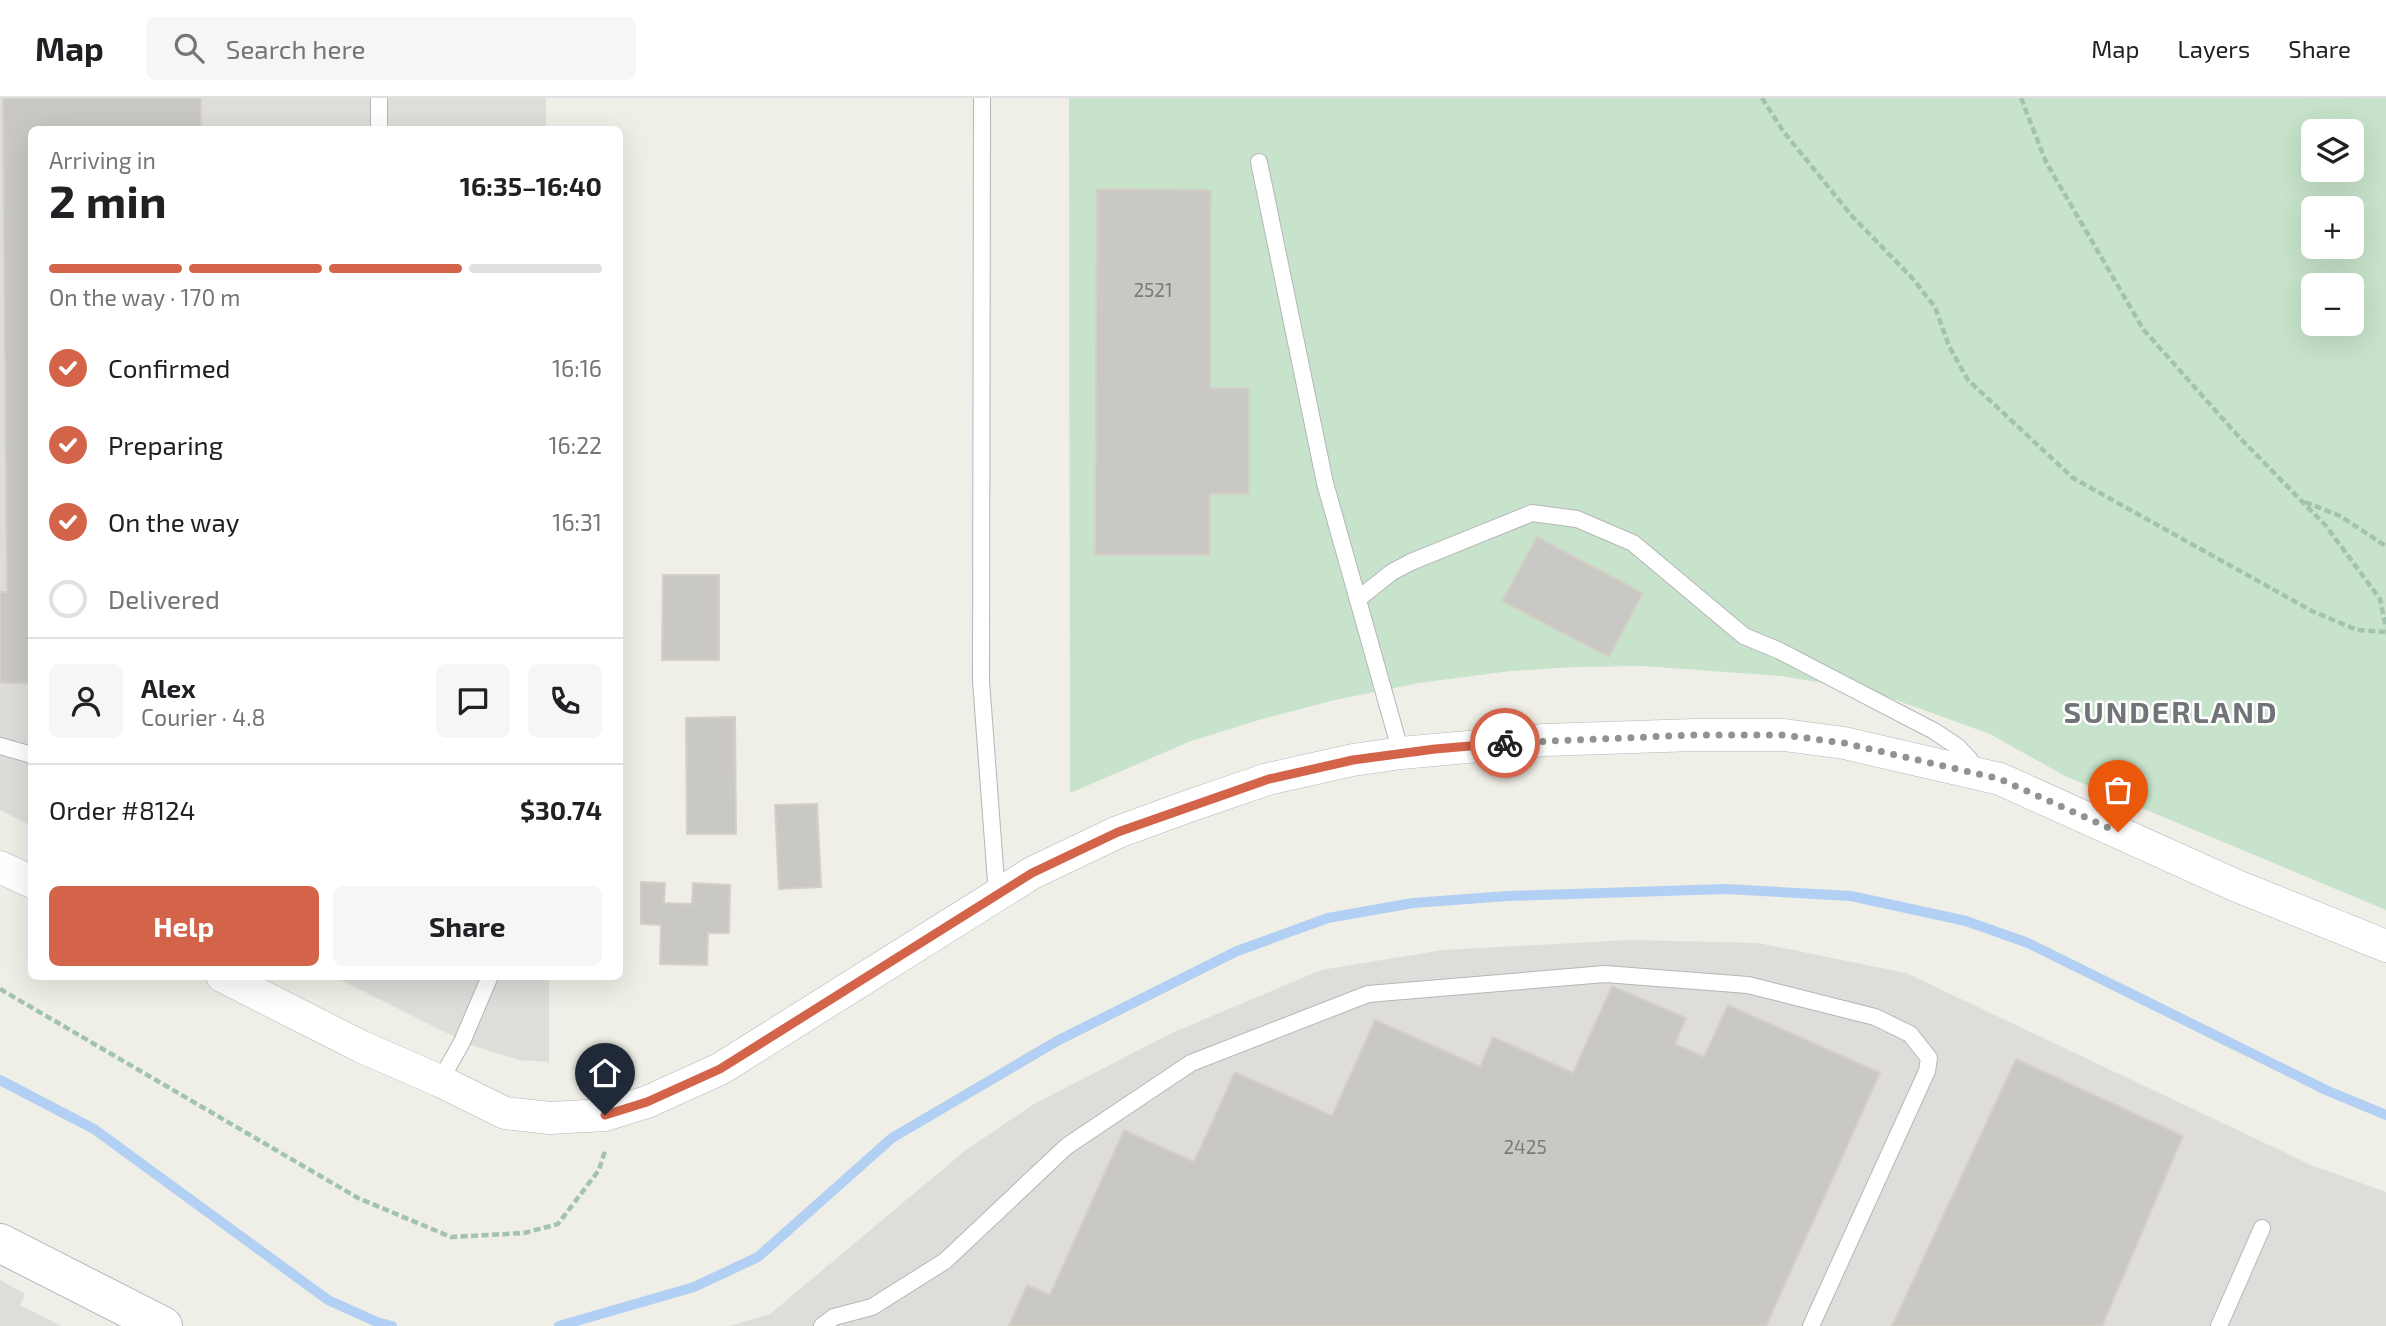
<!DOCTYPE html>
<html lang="en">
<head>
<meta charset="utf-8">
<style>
	body { margin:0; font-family:"Exo 2",sans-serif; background:#f6f6f6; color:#202124; height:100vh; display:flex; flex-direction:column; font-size:26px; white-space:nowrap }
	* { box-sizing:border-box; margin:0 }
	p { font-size:23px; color:#757577 }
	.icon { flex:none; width:38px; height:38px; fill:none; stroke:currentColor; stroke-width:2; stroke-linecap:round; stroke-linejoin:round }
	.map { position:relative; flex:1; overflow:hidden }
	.side { position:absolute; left:28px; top:28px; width:595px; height:854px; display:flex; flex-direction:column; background:#fff; border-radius:10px; box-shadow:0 7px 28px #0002 }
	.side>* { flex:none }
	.buttons { position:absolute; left:2301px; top:21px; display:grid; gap:14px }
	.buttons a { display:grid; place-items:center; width:63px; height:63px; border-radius:10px; background:#fff; box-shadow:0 7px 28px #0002; font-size:35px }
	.pin { position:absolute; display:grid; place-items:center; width:60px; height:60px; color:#fff; margin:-72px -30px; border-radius:50% 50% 50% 0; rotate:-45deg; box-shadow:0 0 7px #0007 }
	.pin .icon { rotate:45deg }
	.courier { position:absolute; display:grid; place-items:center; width:70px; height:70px; margin:-35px; border:5px solid #d36449; border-radius:50%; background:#fff; color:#222; box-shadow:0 2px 9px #0007 }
	.head em { font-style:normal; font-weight:700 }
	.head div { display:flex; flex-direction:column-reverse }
	.head { display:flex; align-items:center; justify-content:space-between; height:119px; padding:0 21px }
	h1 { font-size:46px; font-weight:700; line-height:52px }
	.bar { display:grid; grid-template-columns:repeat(4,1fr); gap:10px 7px; align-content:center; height:84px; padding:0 21px }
	.bar i { height:9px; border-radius:5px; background:#e0e0e0 }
	.bar .on { background:#d36449 }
	.bar p { grid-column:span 4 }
	.line { display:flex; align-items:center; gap:18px; padding:0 21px; border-top:2px solid #e0e0e0 }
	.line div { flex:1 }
	.round { display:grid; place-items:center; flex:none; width:74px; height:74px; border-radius:10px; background:#f6f6f6 }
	ol { padding:0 21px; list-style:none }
	li { display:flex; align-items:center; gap:21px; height:77px }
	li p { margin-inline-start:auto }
	li .icon { padding:7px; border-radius:50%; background:#d36449; color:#fff; stroke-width:4 }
	li:last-child { color:#757577 }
	li i { width:38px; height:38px; border:4px solid #e0e0e0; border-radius:50% }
	.action { display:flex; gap:14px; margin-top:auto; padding:14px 21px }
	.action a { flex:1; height:80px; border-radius:10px; background:#d36449; color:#fff; font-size:28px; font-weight:700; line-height:80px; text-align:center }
	.action a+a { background:#f6f6f6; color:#202124 }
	header { display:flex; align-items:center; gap:42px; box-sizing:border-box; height:98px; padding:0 35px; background:#fff; border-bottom:2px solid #e0e0e0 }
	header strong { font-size:33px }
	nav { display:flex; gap:38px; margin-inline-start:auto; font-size:24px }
	.search { width:490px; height:63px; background:#f6f6f6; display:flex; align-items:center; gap:18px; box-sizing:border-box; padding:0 24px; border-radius:10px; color:#757577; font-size:26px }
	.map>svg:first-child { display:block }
</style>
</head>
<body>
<header>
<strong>Map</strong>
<div class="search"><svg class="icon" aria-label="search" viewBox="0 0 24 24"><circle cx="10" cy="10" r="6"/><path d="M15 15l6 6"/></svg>Search here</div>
<nav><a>Map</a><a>Layers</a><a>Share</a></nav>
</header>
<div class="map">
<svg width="2386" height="1228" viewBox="0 0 2386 1228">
	<rect width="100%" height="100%" fill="#efeee7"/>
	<!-- industrial -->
	<g fill="#deddd9">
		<path d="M0,0H546V31L32,32L31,728L0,712Z"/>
		<path d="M1630,842L1758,845L1906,875L2311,1067L2386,1094V1228H729L770,1216L966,1052L1034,1006L1172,935L1321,872L1443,852Z"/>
		<path d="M335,879H549V964L519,962L471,947Z"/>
		<path d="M0,1182L25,1196L20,1207L61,1228H0Z"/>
	</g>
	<!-- green -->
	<path fill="#c7e3cb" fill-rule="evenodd" d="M1069,0H2386V812L2065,678L1990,636L1871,593L1781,578L1644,568L1575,569L1510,573L1419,585L1335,602L1262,621L1191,643L1070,695ZM2314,33H2352V72H2314ZM2314,110H2352V149H2314ZM2314,187H2352V226H2314Z"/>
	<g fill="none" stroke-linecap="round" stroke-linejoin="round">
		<!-- stream -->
		<g stroke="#b2cff4" stroke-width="10">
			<path d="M0,982L94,1031L328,1202L377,1224L392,1228"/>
			<path d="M559,1228L694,1189L758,1159L892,1040L1057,943L1237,853L1328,820L1413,805L1508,798L1726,791L1851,798L1966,823L2028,845L2328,993L2386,1017"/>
		</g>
	</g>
	<!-- building -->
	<g fill="#cac8c4" stroke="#d3d0c6" stroke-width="2">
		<path d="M3,0H201V32H32V585H0V494H7Z"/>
		<path d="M1097,91L1211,92L1210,290H1249V396H1210V457H1095Z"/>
		<path d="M1537,439L1643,495L1609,559L1502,503Z"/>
		<path d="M663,477H719V562H662Z"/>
		<path d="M735,619L736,736H687L686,620Z"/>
		<path d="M817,706L821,789L779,791L775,707Z"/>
		<path d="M641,784L665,785L664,805L692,806L693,785L730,787L729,835H708L707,867L660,866L661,827L641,826Z"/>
		<path d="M1612,888L1686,920L1675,946L1704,959L1728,907L1880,975L1766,1228H1009L1027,1187L1050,1197L1124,1032L1194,1064L1235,974L1332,1018L1375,922L1480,969L1493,939L1573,975Z"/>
		<path d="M2016,961L2183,1038L2102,1228H1892Z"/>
	</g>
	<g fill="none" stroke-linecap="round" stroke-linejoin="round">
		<!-- service casing -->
		<g stroke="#b4b6ba" stroke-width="18">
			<g id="service">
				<path d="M982,0L981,583L997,797"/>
				<path d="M379,32V0"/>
				<path d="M1259,64L1325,385L1401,655"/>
				<path d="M1358,501L1392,474L1411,464L1532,415L1577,421L1633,445L1744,538L1780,553L1934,633L1958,649L1970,662L1977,674"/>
				<path d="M0,648L32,657"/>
				<path d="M440,983L462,944L490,878"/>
				<path d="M822,1228L834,1219L872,1209L945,1163L1067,1048L1191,965L1368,896L1605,876L1748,887L1875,919L1910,936L1929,960L1927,973L1811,1228"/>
				<path d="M2219,1228L2262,1130"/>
			</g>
		</g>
		<!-- minor casing -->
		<g stroke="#b4b6ba" stroke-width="33">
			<g id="minor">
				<path d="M0,769L32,784"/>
				<path d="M222,878L360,948L440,983L505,1015L550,1020L605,1017L647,1004L720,971L1032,775L1118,734L1189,708L1268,681L1353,662L1401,655L1545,642L1694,637H1784L1844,645L2000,681L2237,788L2386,848"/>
			</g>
		</g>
		<!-- tertiary casing -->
		<g stroke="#b4b6ba" stroke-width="40">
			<path id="tertiary" d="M0,1145L163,1228"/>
		</g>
		<!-- path -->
		<g stroke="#a1c3af" stroke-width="4.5" stroke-dasharray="7 3.5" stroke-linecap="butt">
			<path d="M1762,0L1783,33L1852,118L1914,182L1935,209L1949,248L1968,282L2073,380L2312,513L2357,532L2386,534"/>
			<path d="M2021,0L2046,64L2143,231L2239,339L2326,428L2380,501L2386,530"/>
			<path d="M2305,404L2340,418L2386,448"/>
			<path d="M0,891L358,1100L451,1139L524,1135L558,1126L599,1072L605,1053"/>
		</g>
		<!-- service -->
		<use href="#service" stroke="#fff" stroke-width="16"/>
		<!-- minor -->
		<use href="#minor" stroke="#fff" stroke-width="32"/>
		<!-- tertiary -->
		<use href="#tertiary" stroke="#fff" stroke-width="38"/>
	</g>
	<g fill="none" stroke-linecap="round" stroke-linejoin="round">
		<!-- done -->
		<path stroke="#919292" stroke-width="7" stroke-dasharray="0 12.6" d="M1505,645L1694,637H1784L1844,645L2000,681L2118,734"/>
		<!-- route -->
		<path stroke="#d36449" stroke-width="9" d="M605,1017L647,1004L720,971L1032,775L1118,734L1269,681L1353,662L1435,651L1505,645"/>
	</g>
	<g text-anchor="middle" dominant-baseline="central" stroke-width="5" stroke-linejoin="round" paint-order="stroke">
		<!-- number labels -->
		<g font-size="19" fill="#7a7b7d">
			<text x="1153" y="191">2521</text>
			<text x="1525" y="1048">2425</text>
		</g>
		<!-- district labels -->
		<g font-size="30" font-weight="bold" letter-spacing="2" fill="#707377" stroke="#fff">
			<text x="2171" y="613">SUNDERLAND</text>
		</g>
	</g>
</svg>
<div class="buttons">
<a><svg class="icon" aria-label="layers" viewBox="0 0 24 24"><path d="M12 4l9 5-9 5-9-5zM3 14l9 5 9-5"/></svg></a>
<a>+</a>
<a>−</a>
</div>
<div class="pin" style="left:2118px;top:734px;background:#ea580c"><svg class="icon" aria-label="bag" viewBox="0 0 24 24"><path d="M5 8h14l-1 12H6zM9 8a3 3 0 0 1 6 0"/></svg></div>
<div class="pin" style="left:605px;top:1017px;background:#1f2937"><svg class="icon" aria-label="home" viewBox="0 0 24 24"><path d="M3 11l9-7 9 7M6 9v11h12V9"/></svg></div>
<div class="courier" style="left:1505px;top:645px"><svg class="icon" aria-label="bike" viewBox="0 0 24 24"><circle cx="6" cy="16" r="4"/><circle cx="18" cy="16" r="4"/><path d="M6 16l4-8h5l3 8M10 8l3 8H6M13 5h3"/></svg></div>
<section class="side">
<div class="head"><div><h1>2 min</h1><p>Arriving in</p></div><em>16:35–16:40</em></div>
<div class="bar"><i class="on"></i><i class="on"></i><i class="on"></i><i></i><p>On the way · 170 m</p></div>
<ol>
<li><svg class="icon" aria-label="check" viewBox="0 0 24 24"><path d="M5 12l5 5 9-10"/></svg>Confirmed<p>16:16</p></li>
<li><svg class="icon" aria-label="check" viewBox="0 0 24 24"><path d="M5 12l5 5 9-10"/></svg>Preparing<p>16:22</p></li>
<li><svg class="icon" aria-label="check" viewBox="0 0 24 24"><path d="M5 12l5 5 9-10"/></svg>On the way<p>16:31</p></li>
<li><i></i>Delivered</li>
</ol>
<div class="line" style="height:126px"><a class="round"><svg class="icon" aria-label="person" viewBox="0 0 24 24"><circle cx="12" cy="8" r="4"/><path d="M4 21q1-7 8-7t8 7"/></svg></a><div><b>Alex</b><p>Courier · 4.8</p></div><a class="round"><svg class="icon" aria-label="chat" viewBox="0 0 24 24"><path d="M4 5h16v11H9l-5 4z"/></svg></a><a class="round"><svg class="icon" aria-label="phone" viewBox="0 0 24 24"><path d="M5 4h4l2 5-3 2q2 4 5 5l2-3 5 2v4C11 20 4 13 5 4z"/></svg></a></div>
<div class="line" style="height:91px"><div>Order #8124</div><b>$30.74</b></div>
<div class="action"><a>Help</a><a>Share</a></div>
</section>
</div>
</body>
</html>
